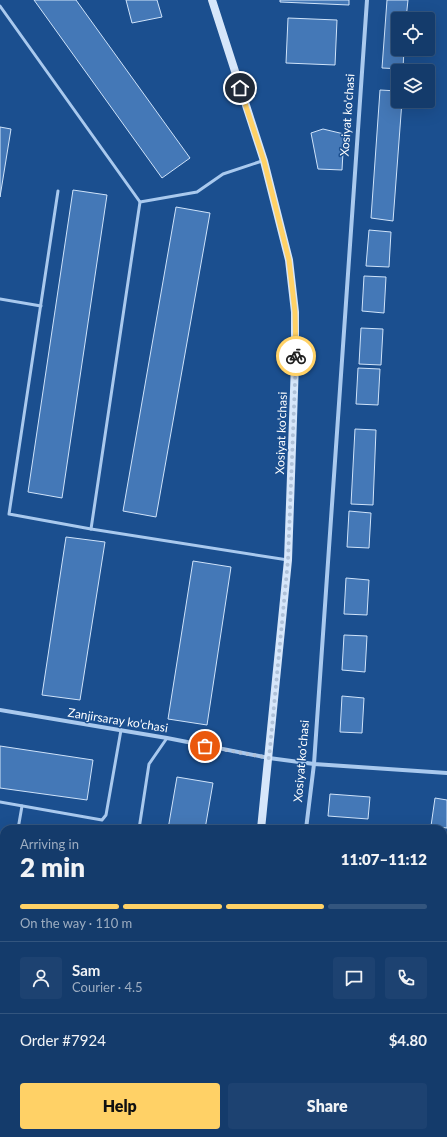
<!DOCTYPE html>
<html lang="en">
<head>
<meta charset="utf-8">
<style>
	body { margin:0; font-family:Lato,sans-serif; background:#1d4271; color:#f1f3f6; height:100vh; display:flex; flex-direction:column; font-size:15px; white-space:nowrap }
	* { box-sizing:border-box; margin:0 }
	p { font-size:13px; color:#9dadc1 }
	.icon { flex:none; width:22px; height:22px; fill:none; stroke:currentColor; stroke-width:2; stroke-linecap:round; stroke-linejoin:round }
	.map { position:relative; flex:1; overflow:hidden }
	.sheet { position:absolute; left:0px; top:825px; width:447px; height:312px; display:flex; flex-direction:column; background:#143b6b; border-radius:12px 12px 0 0; box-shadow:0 4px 16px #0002,0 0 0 1px #33557e }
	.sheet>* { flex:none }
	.fabs { position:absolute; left:391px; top:12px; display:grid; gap:8px }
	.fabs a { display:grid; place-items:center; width:44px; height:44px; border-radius:4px; background:#143b6b; box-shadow:0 4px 16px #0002,0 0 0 1px #33557e; font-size:20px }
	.pin { position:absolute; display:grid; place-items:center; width:34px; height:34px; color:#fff; margin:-17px; border:2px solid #fff; border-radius:50%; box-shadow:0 1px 4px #0007 }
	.courier { position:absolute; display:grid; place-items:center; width:40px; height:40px; margin:-20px; border:3px solid #ffd166; border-radius:50%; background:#fff; color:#222; box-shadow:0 1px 5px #0007 }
	.headline em { font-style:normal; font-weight:800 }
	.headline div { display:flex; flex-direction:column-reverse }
	.headline { display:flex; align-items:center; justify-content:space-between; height:68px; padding:0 20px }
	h1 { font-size:26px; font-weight:800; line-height:30px }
	.bar { display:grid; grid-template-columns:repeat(4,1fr); gap:6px 4px; align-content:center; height:48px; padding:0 20px }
	.bar i { height:5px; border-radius:3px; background:#33557e }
	.bar .selected { background:#ffd166 }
	.bar p { grid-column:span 4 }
	.line { display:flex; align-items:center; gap:10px; padding:0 20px; border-top:1px solid #33557e }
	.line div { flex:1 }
	.round { display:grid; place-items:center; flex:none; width:42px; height:42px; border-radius:4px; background:#1d4271 }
	.button { display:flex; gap:8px; margin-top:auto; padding:8px 20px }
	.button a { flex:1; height:46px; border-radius:4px; background:#ffd166; color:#111; font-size:16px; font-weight:800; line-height:46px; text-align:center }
	.button a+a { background:#1d4271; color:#f1f3f6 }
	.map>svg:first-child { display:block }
</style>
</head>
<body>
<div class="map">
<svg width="447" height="1137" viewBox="0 0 447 1137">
	<rect width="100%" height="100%" fill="#1b4f8f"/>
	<!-- building -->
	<g fill="#4478b7" stroke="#cfe3fa">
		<path d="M34,0H76L190,158L162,178Z"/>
		<path d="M126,0H157L162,17L132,23Z"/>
		<path d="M280,0H349V5L280,2Z"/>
		<path d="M387,0H408L406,19H398V49H404L403,69L382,68Z"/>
		<path d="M288,18L337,20L335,65L286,63Z"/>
		<path d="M380,90L398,91V101H402L393,221L371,218Z"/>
		<path d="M0,127L11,129L0,197Z"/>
		<path d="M323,129L344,134L342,170L318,169L311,133Z"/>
		<path d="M73,190L107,195L62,498L28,492Z"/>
		<path d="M176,207L210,213L156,517L123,511Z"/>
		<path d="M369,230L391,232L389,267L366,266Z"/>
		<path d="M364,276L386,277L384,313L362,311Z"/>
		<path d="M361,328L383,329L381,365L359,364Z"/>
		<path d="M358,368L380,369L378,405L356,404Z"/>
		<path d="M355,429L376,430L373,505L351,504Z"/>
		<path d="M349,511L371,513L369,548L347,547Z"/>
		<path d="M66,537L105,542L80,700L42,695Z"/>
		<path d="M193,561L231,567L207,725L168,719Z"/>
		<path d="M346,578L369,580L367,615L344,614Z"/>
		<path d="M344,635L367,636L365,672L342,670Z"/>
		<path d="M342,696L364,698L362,733L340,732Z"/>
		<path d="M0,746L93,760L87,800L0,788Z"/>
		<path d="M177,777L213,783L205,829H168Z"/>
		<path d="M330,794L370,797L368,819L328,816Z"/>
		<path d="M435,798L447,800V828L431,826Z"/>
		<path d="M443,838H447V875L443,874Z"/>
		<path d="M443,882H447V907L446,919L443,918Z"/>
		<path d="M207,1133H246L239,1137H200Z"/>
		<path d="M286,1133H306L312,1134L311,1137H285Z"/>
	</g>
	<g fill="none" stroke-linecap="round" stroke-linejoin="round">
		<!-- service -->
		<g stroke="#a9c9ee" stroke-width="3">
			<path d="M0,6L140,202L91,529L288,560"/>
			<path d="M58,191L9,514L91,529"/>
			<path d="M140,202L197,192L223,174L262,161"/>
			<path d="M0,299L41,306"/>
			<path d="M0,802L102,820L106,815L121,730"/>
			<path d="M18,829L22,806"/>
			<path d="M139,829L149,764L167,738"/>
			<path d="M0,937L4,914"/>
			<path d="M0,1093L4,1098"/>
			<path d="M38,1133L62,1137"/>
			<path d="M62,1137L63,1133"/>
		</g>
		<!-- minor -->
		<g stroke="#a9c9ee" stroke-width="4">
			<path d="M0,710L167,738L269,758L314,764L447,773"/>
			<path d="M306,829L314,764L367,0"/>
			<path d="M443,1100L447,1067"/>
			<path d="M169,1137L175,1133"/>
			<path d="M438,1137L439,1133"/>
		</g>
		<!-- secondary -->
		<g stroke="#d6e6fa" stroke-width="8">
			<path d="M212,0L264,161L289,260L295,312V363L288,560L261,829"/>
			<path d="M265,1133L266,1137"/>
		</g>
	</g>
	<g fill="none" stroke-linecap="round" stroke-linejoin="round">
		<!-- done -->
		<path stroke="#afc1d8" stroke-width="4" stroke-dasharray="0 7.2" d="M205,746L269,758L288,560L296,356"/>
		<!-- route -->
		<path stroke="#ffd166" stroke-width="5" d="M240,88L264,161L289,260L295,312L296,356"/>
	</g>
	<g text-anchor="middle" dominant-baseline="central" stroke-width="3" stroke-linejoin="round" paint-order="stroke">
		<!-- street labels -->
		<g font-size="12" fill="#fff" stroke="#1b4f8f">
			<text transform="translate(347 115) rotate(-86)">Xosiyat ko'chasi</text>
			<text transform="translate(281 433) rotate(-88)">Xosiyat ko'chasi</text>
			<text transform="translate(118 720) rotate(9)">Zanjirsaray ko'chasi</text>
			<text transform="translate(301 761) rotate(-85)">Xosiyat ko'chasi</text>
		</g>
	</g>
</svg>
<div class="fabs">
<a><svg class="icon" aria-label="locate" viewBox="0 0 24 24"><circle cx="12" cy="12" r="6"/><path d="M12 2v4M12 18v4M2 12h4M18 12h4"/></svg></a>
<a><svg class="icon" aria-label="layers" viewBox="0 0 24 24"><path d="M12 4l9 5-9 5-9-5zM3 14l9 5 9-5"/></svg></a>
</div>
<div class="pin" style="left:205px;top:746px;background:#ea580c"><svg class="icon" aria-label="bag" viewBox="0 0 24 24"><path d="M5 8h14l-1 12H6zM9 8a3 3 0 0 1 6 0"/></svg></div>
<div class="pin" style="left:240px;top:88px;background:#1f2937"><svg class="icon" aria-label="home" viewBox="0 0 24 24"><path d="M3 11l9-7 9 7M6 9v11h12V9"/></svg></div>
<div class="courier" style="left:296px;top:356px"><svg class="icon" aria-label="bike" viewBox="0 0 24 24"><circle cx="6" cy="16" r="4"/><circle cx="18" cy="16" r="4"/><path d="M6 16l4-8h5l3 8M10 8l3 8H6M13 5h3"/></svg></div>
<section class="sheet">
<div class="headline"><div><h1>2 min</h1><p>Arriving in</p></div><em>11:07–11:12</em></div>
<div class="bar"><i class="selected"></i><i class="selected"></i><i class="selected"></i><i></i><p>On the way · 110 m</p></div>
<div class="line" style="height:72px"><a class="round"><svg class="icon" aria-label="person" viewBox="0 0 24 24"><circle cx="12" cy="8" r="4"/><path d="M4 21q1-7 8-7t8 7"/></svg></a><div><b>Sam</b><p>Courier · 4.5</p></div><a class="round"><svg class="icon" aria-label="chat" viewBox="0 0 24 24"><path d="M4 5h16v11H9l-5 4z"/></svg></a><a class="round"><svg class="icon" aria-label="phone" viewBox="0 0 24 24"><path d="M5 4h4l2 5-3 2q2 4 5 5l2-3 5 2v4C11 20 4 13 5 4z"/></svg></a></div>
<div class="line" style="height:52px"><div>Order #7924</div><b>$4.80</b></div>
<div class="button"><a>Help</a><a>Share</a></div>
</section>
</div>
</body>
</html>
